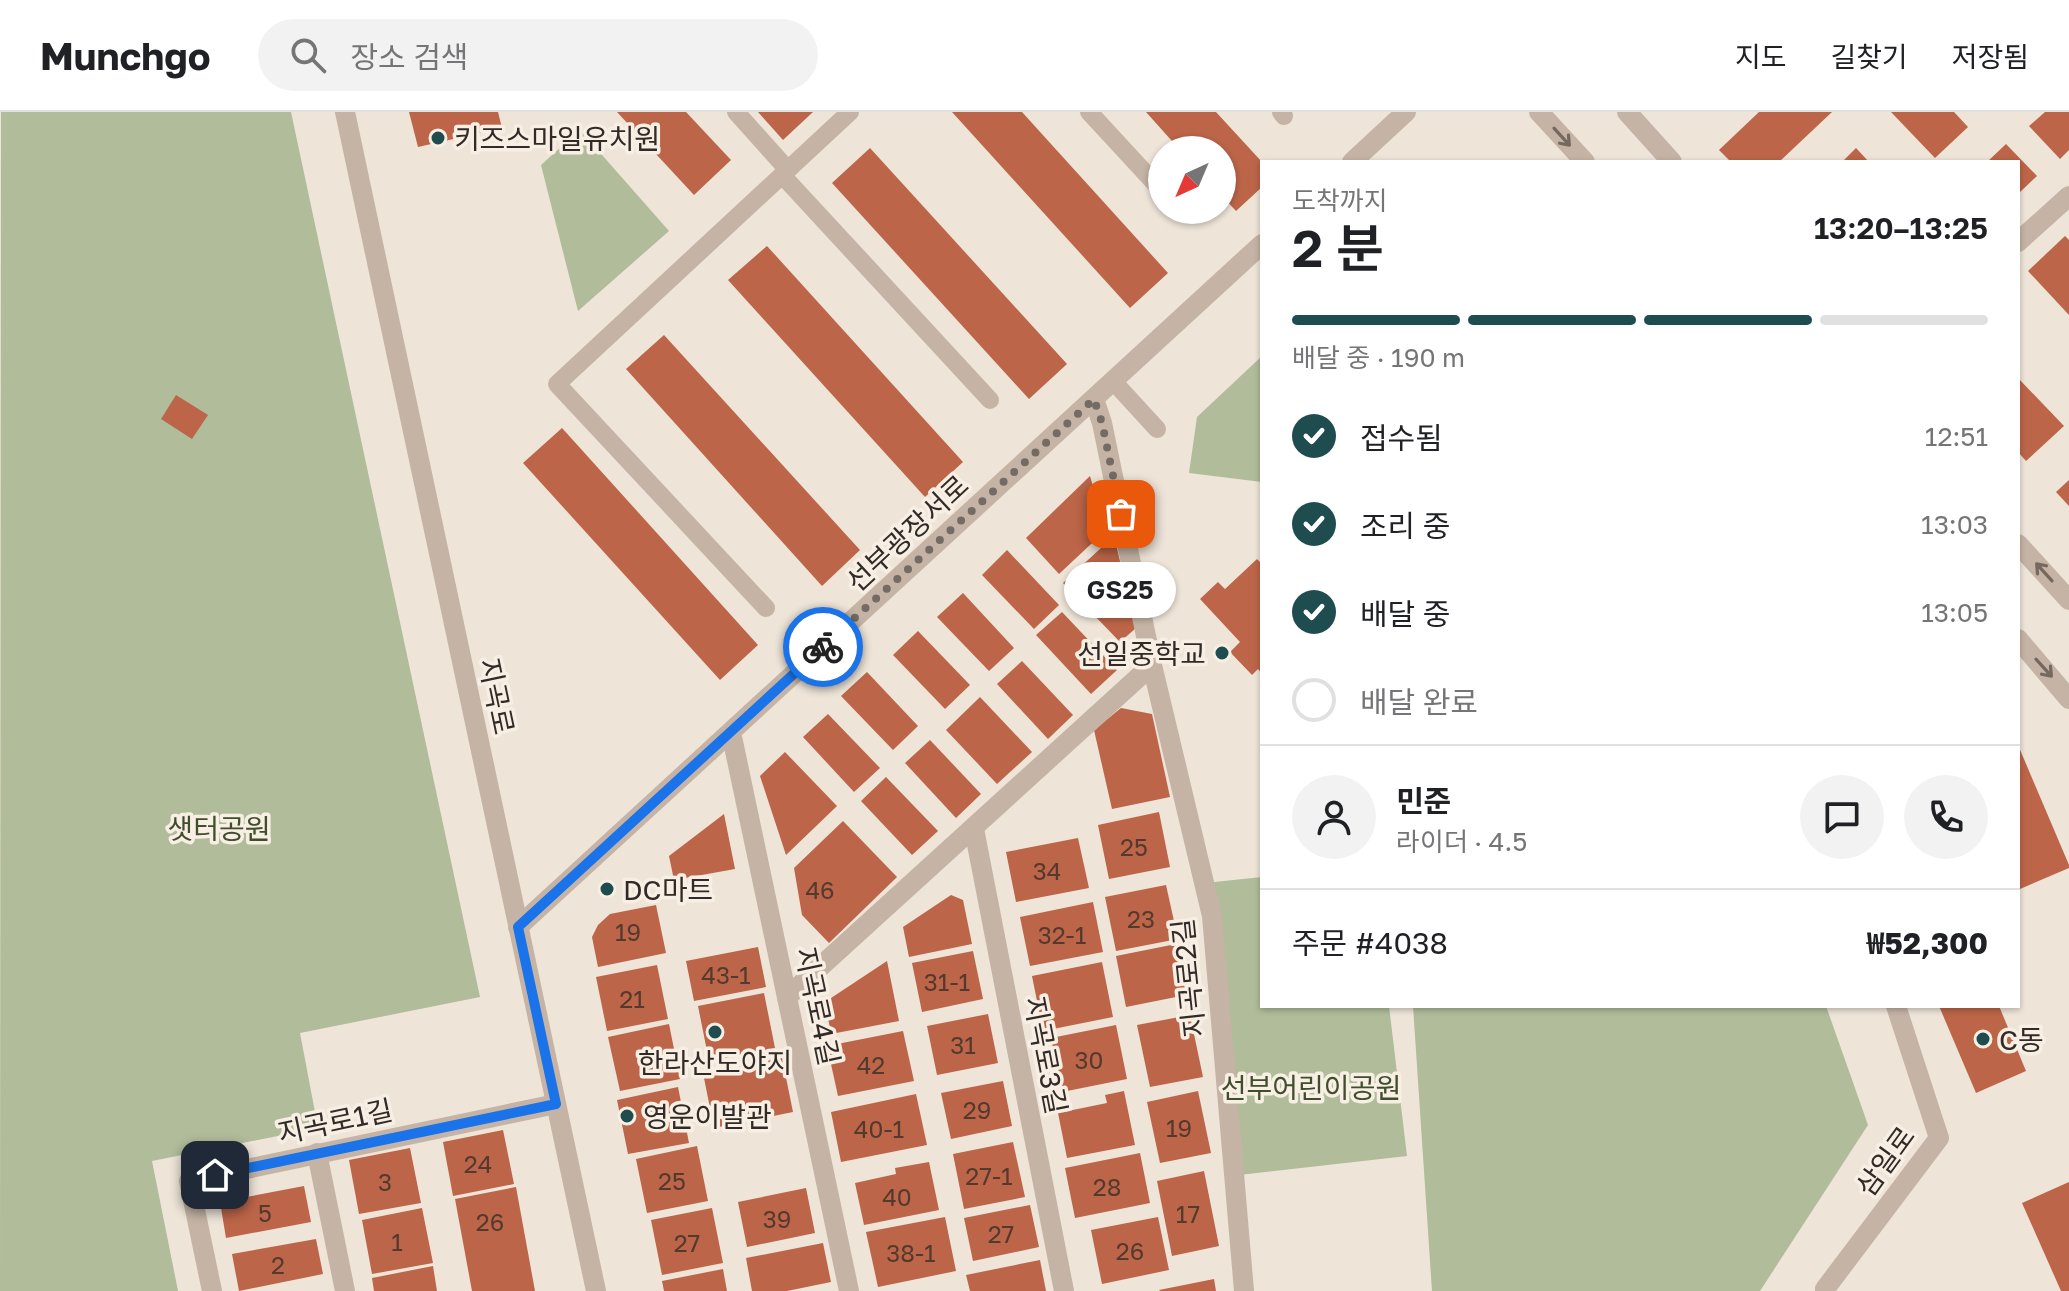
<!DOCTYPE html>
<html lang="ko">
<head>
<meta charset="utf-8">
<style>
	body { margin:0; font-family:"Golos Text","Noto Sans KR",sans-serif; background:#f2f2f2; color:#202124; height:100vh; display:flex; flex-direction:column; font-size:30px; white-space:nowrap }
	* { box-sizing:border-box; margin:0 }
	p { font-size:26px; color:#757577 }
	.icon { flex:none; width:44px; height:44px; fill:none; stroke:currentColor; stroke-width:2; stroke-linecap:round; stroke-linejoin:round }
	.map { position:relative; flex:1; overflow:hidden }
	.details { position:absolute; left:1260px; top:48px; width:760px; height:848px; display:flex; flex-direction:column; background:#fff; border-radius:0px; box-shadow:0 2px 6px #0004 }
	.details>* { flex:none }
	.needle { width:52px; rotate:224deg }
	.tools { position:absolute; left:1148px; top:24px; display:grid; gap:16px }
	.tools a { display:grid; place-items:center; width:88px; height:88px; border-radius:50%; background:#fff; box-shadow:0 2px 6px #0004; font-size:40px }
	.pin { position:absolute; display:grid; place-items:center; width:68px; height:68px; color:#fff; margin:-34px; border-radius:16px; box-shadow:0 4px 12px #0006 }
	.courier { position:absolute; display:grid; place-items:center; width:80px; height:80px; margin:-40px; border:6px solid #1a73e8; border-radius:50%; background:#fff; color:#222; box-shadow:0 2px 10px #0007 }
	.bubble { position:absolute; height:56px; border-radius:28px; background:#fff; box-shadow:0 2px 6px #0004; font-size:26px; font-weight:600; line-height:56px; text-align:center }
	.head em { font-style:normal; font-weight:600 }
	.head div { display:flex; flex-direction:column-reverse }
	.head { display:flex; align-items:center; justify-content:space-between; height:136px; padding:0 32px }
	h1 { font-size:52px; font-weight:600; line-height:60px }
	.bar { display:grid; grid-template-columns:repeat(4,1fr); gap:12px 8px; align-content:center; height:96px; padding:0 32px }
	.bar i { height:10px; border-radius:6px; background:#e0e0e0 }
	.bar .on { background:#1f4c4f }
	.bar p { grid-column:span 4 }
	.line { display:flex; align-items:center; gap:20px; padding:0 32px; border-top:2px solid #e0e0e0 }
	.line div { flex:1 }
	.round { display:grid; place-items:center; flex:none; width:84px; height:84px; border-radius:42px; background:#f2f2f2 }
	ol { padding:0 32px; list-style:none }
	li { display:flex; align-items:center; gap:24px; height:88px }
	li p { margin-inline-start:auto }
	li .icon { padding:8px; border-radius:50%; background:#1f4c4f; color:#fff; stroke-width:4 }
	li:last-child { color:#757577 }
	li i { width:44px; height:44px; border:4px solid #e0e0e0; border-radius:50% }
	header { display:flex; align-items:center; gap:48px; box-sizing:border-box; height:112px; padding:0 40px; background:#fff; border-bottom:2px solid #e0e0e0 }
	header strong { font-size:38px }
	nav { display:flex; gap:44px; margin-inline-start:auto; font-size:28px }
	.search { width:560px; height:72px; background:#f2f2f2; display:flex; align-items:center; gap:20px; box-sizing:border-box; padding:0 28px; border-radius:44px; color:#757577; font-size:30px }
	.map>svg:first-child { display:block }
</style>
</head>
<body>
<header>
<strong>Munchgo</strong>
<div class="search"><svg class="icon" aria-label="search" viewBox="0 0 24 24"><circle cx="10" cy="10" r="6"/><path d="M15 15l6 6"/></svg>장소 검색</div>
<nav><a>지도</a><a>길찾기</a><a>저장됨</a></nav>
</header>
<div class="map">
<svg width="2069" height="1179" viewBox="0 0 2069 1179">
	<rect width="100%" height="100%" fill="#eee4d8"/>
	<!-- green -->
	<g fill="#b0bc9a">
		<path d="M1,0H291L480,885L300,921L318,1016L152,1049L178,1179H0Z"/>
		<path d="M580,18L669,119L578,199L541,53Z"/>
		<path d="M1262,244V370L1189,361L1197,305Z"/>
		<path d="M1262,765V894H1389L1407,1044L1239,1063L1205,771Z"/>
		<path d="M1413,894H1826L1868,1013L1760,1179H1432Z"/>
	</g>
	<!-- building -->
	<g fill="#bc6548">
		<path d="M409,0H498L502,16L418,35Z"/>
		<path d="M617,0H686L731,48L694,83Z"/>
		<path d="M758,0H813L783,28Z"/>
		<path d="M952,0H1022L1168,161L1130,196Z"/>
		<path d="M1146,0H1216L1262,50V75L1236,99L1222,84V38H1180Z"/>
		<path d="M1759,0H1832L1779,50H1731L1719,38Z"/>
		<path d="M1891,0H1954L1968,15L1935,46Z"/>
		<path d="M2045,0H2069V38L2060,47L2029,14Z"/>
		<path d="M2006,32L2037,64L2018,82V50H1987Z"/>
		<path d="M870,36L1067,252L1029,287L832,71Z"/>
		<path d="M1856,36L1869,50H1842Z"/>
		<path d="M2065,124L2069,128V203L2028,159Z"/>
		<path d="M767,134L963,350L925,385L728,168Z"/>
		<path d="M664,223L860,438L822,474L626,257Z"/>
		<path d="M2018,266L2064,314L2026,349L2018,340Z"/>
		<path d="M176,283L208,303L192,327L161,307Z"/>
		<path d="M562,316L758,533L720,568L523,351Z"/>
		<path d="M1090,364L1106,418L1059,462L1026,426Z"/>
		<path d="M2069,368V394L2056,380Z"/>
		<path d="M1114,424L1136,516L1120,530L1063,471Z"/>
		<path d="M1007,438L1059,493L1034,517L982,463Z"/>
		<path d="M1257,447L1262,452V562L1258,557L1252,563L1230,540L1240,530L1200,487L1218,470L1225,477Z"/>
		<path d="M963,481L1014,536L989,559L937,505Z"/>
		<path d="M1062,500L1117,558L1091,582L1036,523Z"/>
		<path d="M918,519L970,573L945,597L893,543Z"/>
		<path d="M1022,549L1073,603L1048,627L997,572Z"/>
		<path d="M867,560L918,614L893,638L841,584Z"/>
		<path d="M980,585L1032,640L997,672L946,618Z"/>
		<path d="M1121,596L1152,602L1170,685L1112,697L1094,618Z"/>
		<path d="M828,602L880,656L854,680L803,625Z"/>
		<path d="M930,628L981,682L956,706L905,651Z"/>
		<path d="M2018,633L2069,753V756L2020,777Z"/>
		<path d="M785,640L837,694L786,743L760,664Z"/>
		<path d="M886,665L938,719L912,743L861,689Z"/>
		<path d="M1159,700L1170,755L1109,767L1098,713Z"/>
		<path d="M724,702L735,757L674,768L669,744Z"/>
		<path d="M843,709L897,765L829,831L802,803L794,756Z"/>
		<path d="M1078,726L1089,776L1016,790L1006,740Z"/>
		<path d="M1166,773L1178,827L1116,839L1105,785Z"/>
		<path d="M951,783L963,788L972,832L909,845L903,815Z"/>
		<path d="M1093,790L1103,840L1030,854L1020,805Z"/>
		<path d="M656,793L666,841L598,855L592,825L598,813L610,802Z"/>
		<path d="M1176,832L1186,883L1126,895L1116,844Z"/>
		<path d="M758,835L766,875L694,889L686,849Z"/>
		<path d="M973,839L983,887L922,900L912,851Z"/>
		<path d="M887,849L899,909L831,922L825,890Z"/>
		<path d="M1102,850L1113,905L1043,919L1032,864Z"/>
		<path d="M657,853L668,907L607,919L596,865Z"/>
		<path d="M764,881L775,936L709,949L698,894Z"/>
		<path d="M1939,894H1999L2026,959L1976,981Z"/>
		<path d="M988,902L998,951L937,963L927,914Z"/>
		<path d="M1190,903L1203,965L1150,975L1137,913Z"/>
		<path d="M669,912L680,967L620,979L608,925Z"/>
		<path d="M1116,913L1127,967L1062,980L1051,926Z"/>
		<path d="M903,919L914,969L838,984L827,934Z"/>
		<path d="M782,946L793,1000L714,1016L703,961Z"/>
		<path d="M1003,969L1012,1014L951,1027L941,981Z"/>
		<path d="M678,975L689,1031L628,1042L617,988Z"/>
		<path d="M1124,979L1135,1033L1067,1046L1058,1001L1107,991L1105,983Z"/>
		<path d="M1198,979L1211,1041L1160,1051L1147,990Z"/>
		<path d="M916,982L927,1033L841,1050L831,1000Z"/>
		<path d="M503,1018L514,1072L453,1084L443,1030Z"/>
		<path d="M1013,1030L1025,1085L964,1097L953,1042Z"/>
		<path d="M697,1034L708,1089L647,1101L636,1047Z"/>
		<path d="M410,1036L421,1091L359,1102L349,1048Z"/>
		<path d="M1140,1041L1150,1091L1075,1106L1065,1056Z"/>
		<path d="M929,1050L939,1098L864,1113L855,1071L896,1062L895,1056Z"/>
		<path d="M1204,1059L1219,1134L1172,1144L1157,1069Z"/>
		<path d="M2069,1070V1179H2061L2022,1091Z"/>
		<path d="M304,1074L311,1110L226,1126L220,1090Z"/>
		<path d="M516,1075L535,1179H472L455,1087Z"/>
		<path d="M806,1076L815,1121L747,1135L738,1090Z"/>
		<path d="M1030,1093L1039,1135L973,1149L964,1106Z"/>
		<path d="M422,1096L433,1151L372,1162L362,1108Z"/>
		<path d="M712,1096L723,1151L662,1163L651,1108Z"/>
		<path d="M945,1105L956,1159L878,1175L866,1120Z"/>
		<path d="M1158,1105L1169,1158L1102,1172L1091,1118Z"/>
		<path d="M316,1127L323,1162L239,1179L232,1142Z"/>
		<path d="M823,1131L831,1170L787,1179H752L746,1146Z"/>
		<path d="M1040,1148L1046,1179H970L966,1163Z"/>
		<path d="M433,1154L437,1179H374L372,1166Z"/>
		<path d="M723,1157L727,1179H664L662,1169Z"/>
		<path d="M1214,1167L1216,1179H1160L1159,1178Z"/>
	</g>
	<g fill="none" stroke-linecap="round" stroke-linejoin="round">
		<!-- service -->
		<g stroke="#c5b4a5" stroke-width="18">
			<path d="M736,0L788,58"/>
			<path d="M1089,0L1162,79"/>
			<path d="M1281,0L1284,4"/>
			<path d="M782,63L990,288"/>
			<path d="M1179,98L1181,100"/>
			<path d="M1113,269L1157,317"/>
			<path d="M766,496L557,272L850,0"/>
		</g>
		<!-- minor -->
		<g stroke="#c5b4a5" stroke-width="20">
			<path d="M2018,130L2069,84"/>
			<path d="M1094,287L1102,311L1152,553L1212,804L1244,1179"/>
			<path d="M731,620L849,1179"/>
			<path d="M974,717L1064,1179"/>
			<path d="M787,885L1152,553"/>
			<path d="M317,1041L345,1179"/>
			<path d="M212,1179L189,1069L556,992"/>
			<path d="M1826,1179L1825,1177L1939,1026L1896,894"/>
		</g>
		<!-- tertiary -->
		<g stroke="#c5b4a5" stroke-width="20">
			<path d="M345,0L596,1179"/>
			<path d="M1539,0L1585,50"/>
			<path d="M1627,0L1672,50"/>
			<path d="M1352,50L1406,0"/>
			<path d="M2018,432L2069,488"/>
			<path d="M2018,527L2069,587"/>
			<path d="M518,815L1262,132"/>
		</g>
	</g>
	<!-- one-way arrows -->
	<defs><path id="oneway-shaft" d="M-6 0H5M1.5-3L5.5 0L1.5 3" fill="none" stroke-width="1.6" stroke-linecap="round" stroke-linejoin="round" transform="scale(2)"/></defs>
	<g stroke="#74685f">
		<use href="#oneway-shaft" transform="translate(1562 25) rotate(48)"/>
		<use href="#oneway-shaft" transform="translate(2044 460) rotate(-132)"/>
		<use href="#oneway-shaft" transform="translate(2044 556) rotate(48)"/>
	</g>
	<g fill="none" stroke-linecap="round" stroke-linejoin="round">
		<!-- done -->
		<path stroke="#746b64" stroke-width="8" stroke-dasharray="0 14.4" d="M823,535L1094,287L1102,311L1121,402"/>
		<!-- route -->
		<path stroke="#1a73e8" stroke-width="10" d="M215,1063L556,992L518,815L823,535"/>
	</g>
	<!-- markers -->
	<g fill="#1f4c4f" stroke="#f7eee4" stroke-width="3">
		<circle cx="438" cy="26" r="8"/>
		<circle cx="1222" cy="541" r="8"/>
		<circle cx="607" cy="777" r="8"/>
		<circle cx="715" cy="920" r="8"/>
		<circle cx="1983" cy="927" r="8"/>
		<circle cx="627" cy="1004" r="8"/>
	</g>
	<g text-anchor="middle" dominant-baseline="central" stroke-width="7" stroke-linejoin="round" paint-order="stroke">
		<!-- number labels -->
		<g font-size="24" fill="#54392e">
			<text x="1134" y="734">25</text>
			<text x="1047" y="758">34</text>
			<text x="820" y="777">46</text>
			<text x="1141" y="806">23</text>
			<text x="628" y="819">19</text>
			<text x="1062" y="822">32-1</text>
			<text x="726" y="862">43-1</text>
			<text x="947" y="869">31-1</text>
			<text x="632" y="886">21</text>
			<text x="963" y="932">31</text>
			<text x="1089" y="947">30</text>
			<text x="871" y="952">42</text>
			<text x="977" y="997">29</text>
			<text x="1179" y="1015">19</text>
			<text x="879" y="1016">40-1</text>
			<text x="478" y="1051">24</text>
			<text x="989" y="1063">27-1</text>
			<text x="672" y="1068">25</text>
			<text x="385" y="1069">3</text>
			<text x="1107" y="1074">28</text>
			<text x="897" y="1084">40</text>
			<text x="265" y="1100">5</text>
			<text x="1188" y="1101">17</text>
			<text x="777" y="1106">39</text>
			<text x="490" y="1109">26</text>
			<text x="1001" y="1121">27</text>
			<text x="397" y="1129">1</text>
			<text x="687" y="1130">27</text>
			<text x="1130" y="1138">26</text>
			<text x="911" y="1140">38-1</text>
			<text x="278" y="1152">2</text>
		</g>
		<!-- poi labels -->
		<g font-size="28" fill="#322a26" stroke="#f7eee4" text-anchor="start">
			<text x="454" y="26">키즈스마일유치원</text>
			<text x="1206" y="541" text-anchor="end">선일중학교</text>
			<text x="623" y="777">DC마트</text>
			<text x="1999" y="927">C동</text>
			<text x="715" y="950" text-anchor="middle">한라산도야지</text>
			<text x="643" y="1004">영운이발관</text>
		</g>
		<!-- street labels -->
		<g font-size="28" fill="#322a26" stroke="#f7eee4">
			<text transform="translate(907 421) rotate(-43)">선부광장서로</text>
			<text transform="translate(497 584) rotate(78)">지곡로</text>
			<text transform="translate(1188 866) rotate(-96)">지곡로2길</text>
			<text transform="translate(818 894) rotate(78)">지곡로4길</text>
			<text transform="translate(1046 943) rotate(79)">지곡로3길</text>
			<text transform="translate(335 1009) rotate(-12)">지곡로1길</text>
			<text transform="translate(1885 1049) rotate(-54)">삼일로</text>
		</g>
		<!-- park labels -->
		<g font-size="28" fill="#414e2c" stroke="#f7eee4">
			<text x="219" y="716">샛터공원</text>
			<text x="1311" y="975">선부어린이공원</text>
		</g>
	</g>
</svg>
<div class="tools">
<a><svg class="needle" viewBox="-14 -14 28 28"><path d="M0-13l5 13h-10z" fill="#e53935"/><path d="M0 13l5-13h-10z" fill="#757577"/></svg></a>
</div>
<div class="pin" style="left:1121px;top:402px;background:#ea580c"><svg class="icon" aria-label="bag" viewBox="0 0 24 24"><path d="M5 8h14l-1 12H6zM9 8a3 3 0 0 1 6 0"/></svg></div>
<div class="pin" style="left:215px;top:1063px;background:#1f2937"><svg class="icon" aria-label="home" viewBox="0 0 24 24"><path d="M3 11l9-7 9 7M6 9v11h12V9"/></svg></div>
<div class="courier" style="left:823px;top:535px"><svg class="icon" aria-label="bike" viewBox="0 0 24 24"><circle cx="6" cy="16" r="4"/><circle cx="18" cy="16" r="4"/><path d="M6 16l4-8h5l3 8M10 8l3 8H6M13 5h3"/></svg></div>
<div class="bubble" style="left:1064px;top:450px;width:112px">GS25</div>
<section class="details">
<div class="head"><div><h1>2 분</h1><p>도착까지</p></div><em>13:20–13:25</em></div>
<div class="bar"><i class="on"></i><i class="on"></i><i class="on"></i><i></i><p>배달 중 · 190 m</p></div>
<ol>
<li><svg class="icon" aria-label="check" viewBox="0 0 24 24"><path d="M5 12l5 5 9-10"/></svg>접수됨<p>12:51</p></li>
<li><svg class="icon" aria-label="check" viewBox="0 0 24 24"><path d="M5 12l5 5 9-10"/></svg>조리 중<p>13:03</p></li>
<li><svg class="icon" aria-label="check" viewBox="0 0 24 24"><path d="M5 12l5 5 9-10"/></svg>배달 중<p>13:05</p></li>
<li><i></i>배달 완료</li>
</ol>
<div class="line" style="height:144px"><a class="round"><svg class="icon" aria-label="person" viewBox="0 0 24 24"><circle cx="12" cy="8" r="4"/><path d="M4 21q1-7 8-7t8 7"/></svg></a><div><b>민준</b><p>라이더 · 4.5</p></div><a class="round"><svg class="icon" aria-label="chat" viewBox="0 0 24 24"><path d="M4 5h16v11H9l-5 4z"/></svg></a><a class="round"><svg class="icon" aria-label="phone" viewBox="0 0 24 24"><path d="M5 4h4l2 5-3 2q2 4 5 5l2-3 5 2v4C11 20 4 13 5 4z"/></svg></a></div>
<div class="line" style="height:104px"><div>주문 #4038</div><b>₩52,300</b></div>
</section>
</div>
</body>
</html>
